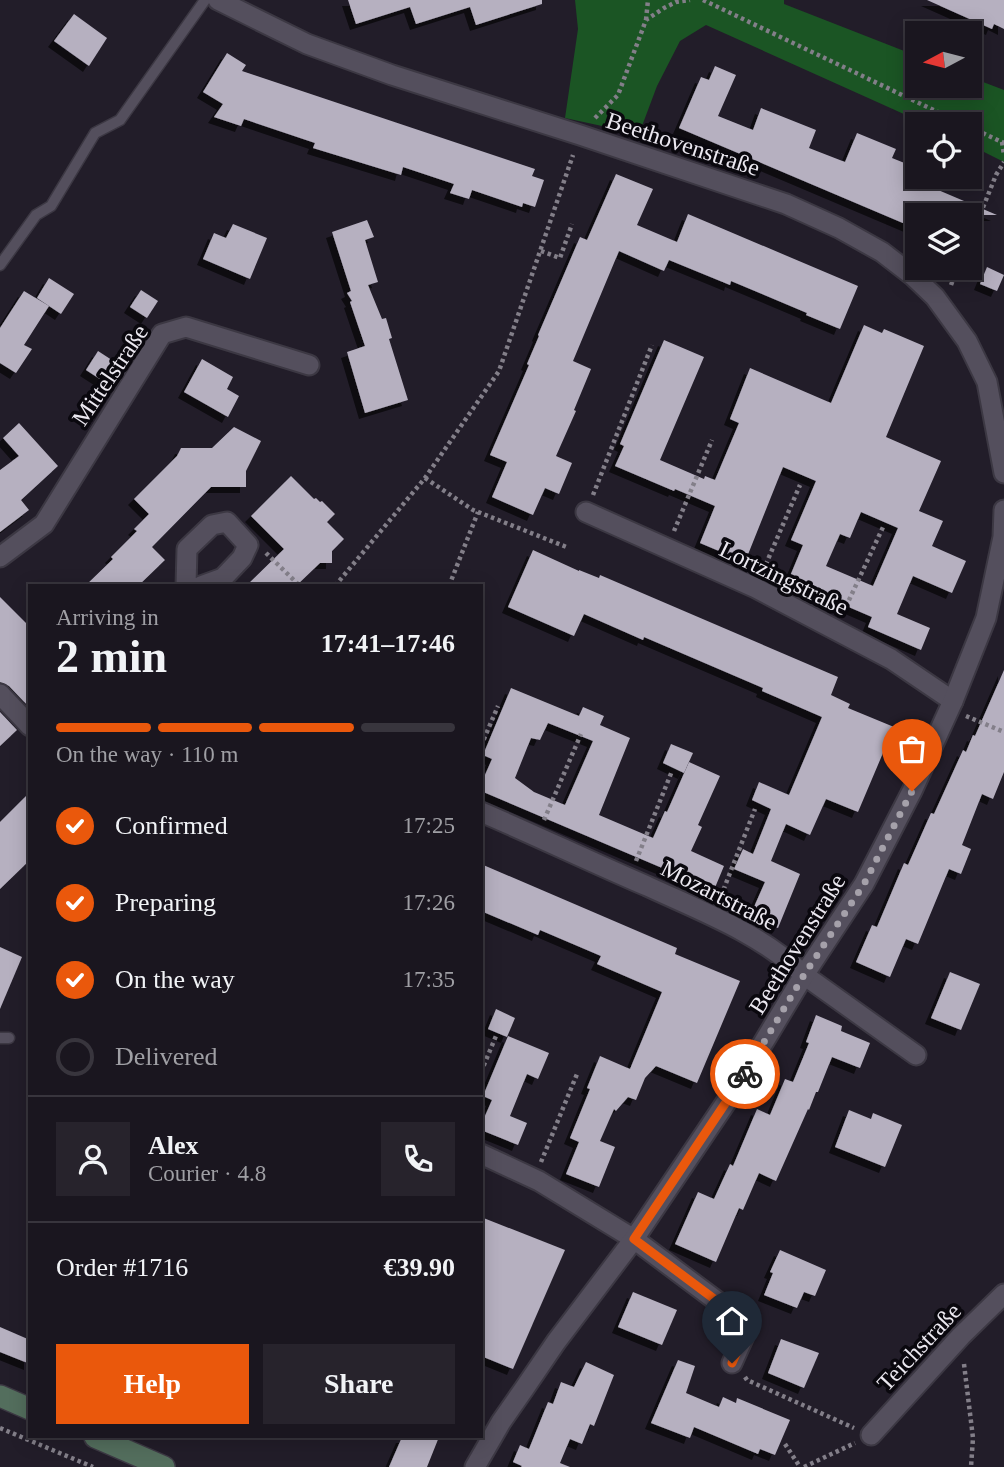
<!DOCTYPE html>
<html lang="en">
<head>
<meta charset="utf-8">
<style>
	body { margin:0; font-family:"Times New Roman",serif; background:#27232c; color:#f1f3f6; height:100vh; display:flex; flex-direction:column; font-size:26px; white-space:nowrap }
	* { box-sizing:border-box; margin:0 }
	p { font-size:23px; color:#9f9fa4 }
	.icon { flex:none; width:38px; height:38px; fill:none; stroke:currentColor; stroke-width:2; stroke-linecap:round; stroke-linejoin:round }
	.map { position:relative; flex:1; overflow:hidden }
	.side { position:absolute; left:28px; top:584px; width:455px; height:854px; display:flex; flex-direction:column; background:#1a161f; border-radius:0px; box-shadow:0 4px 18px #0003,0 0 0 2px #38353d }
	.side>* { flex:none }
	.needle { width:46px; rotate:263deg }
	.controls { position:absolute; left:905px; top:21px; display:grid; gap:14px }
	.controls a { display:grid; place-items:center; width:77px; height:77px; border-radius:0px; background:#1a161f; box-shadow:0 4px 18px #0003,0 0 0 2px #38353d; font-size:35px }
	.pin { position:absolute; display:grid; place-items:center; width:60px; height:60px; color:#fff; margin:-72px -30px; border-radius:50% 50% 50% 0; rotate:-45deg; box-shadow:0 0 7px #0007 }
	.pin .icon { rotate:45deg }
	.courier { position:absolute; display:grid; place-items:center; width:70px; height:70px; margin:-35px; border:5px solid #ea580c; border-radius:50%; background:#fff; color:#222; box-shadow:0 2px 9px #0007 }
	.summary em { font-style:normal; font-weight:700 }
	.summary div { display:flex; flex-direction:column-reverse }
	.summary { display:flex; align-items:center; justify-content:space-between; height:119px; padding:0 28px }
	h1 { font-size:46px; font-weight:700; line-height:52px }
	.bar { display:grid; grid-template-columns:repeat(4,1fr); gap:10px 7px; align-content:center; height:84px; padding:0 28px }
	.bar i { height:9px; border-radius:5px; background:#38353d }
	.bar .selected { background:#ea580c }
	.bar p { grid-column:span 4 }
	.line { display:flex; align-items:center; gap:18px; padding:0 28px; border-top:2px solid #38353d }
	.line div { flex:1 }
	.round { display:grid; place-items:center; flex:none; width:74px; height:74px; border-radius:0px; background:#27232c }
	ol { padding:0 28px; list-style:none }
	li { display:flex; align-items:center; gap:21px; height:77px }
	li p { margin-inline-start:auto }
	li .icon { padding:7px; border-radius:50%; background:#ea580c; color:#fff; stroke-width:4 }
	li:last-child { color:#9f9fa4 }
	li i { width:38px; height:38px; border:4px solid #38353d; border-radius:50% }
	.action { display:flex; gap:14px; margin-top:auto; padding:14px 28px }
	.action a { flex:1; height:80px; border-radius:0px; background:#ea580c; color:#fff; font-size:28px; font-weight:700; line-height:80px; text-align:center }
	.action a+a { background:#27232c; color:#f1f3f6 }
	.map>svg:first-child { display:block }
</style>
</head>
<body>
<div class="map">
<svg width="1004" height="1467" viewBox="0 0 1004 1467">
	<defs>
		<filter id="shadow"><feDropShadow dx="-6" dy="6" stdDeviation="0" flood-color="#0009"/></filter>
	</defs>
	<rect width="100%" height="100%" fill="#221d29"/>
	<!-- green -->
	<path fill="#1b5524" d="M575,0H784V4L917,56V86H970V77L1004,90V162L970,145V124H926L706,25L680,41L657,86L639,134L565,118L578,29Z"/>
	<!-- building -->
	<g fill="#b6b0c0" fill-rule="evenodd" filter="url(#shadow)">
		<path d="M348,0H542V4L476,25L470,7L416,24L410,7L356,24Z"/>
		<path d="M927,0H1004V29L994,24L992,29Z"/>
		<path d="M74,14L107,38L89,66L54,41Z"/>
		<path d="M227,53L246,65L242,71L535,169L532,176L544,180L535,207L523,203L522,207L472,190L469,199L450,193L454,184L403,167L401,175L313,148L315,143L244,119L241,126L214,117L223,104L203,92Z"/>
		<path d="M715,66L736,75L718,116L753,130L761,108L816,130L809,148L845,162L857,133L896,149L892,158L917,168V177H927L924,184L997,215H917V229L679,128L701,77L709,80Z"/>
		<path d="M616,174L653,189L637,225L677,242L688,214L858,286L840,329L806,315L807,313L731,281L730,285L669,260L664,271L619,251L573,361L591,369L574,410L576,411L556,456L572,463L559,494L545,488L533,515L492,497L507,462L490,455L529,365L527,364L539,336L538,335L580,237L587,240Z"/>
		<path d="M367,220L374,237L365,240L378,282L368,285L382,319L386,318L392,338L389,339L408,400L365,413L347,352L365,346L350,302L352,301L347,293L351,291L332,232Z"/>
		<path d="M233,224L267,238L250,279L203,259L214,233L226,238Z"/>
		<path d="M987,267L1004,275L997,291L980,284Z"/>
		<path d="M49,278L74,294L61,314L37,298Z"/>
		<path d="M141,290L158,301L147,318L130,307Z"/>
		<path d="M24,291L49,306L24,345L32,349L16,373L0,363V328Z"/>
		<path d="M864,325L882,333L884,329L924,346L886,437L941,461L919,511L943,521L932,546L966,561L952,593L913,576L897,614L930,628L921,650L868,627L872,617L788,581L803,545L791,540L816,481L783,467L745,562L700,543L715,506L675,489L674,491L615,466L624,446L620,444L664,340L704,357L660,460L704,479L705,476L715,480L739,423L730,419L750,368L831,403ZM861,512L898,528L873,586L826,566L840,534L850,538Z"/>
		<path d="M98,351L118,364L106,383L86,370Z"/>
		<path d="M202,359L233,377L227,389L239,396L228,417L184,392Z"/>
		<path d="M19,423L58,466L21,500L29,510L0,532V470L19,456L3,438Z"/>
		<path d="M234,427L261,441L246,471V487H211L152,547L165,560L138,586H85L113,559L111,557L137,531L134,529L149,514L134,499L177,456L181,448H212Z"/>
		<path d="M291,476L314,499L316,498L320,502L322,501L335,514L327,522L344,539L332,551V563H320L296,586H246L284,549L251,516Z"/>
		<path d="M533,550L579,571V570L599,578L600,575L838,677L831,695L850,704L848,708L894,727L858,812L826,799L810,835L786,824L771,861L800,874L778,928L750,916L765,882L734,869L743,849L753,854L771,809L752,800L759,782L789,795L822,717L762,691L763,688L644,637L643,640L584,614L574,636L508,607Z"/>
		<path d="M0,597L30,627V708L9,686L0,682Z"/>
		<path d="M1004,670V772L993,799L982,794L962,845L971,849L961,874L949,869L918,944L906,939L890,977L856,962L872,925L877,927L904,863L908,865L931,813L934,814L963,750L966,752L973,735L975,736Z"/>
		<path d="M511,688L579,716L583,707L604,716L600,725L630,738L599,815L653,838L665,811L667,812L689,762L720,776L698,825L702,827L691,851L724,866L714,890L481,791V784L492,759L483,755ZM548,723L593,741L565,805L534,792L515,778L531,738L540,740Z"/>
		<path d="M0,712L17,730L0,746Z"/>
		<path d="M671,744L693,753L684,773L663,763Z"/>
		<path d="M30,792V860L0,889V822Z"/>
		<path d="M481,864L677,948L675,954L740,981L697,1083L656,1066L645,1078L636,1100L628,1097L616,1111L614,1109L600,1141L615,1147L599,1187L566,1174L579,1142L570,1138L590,1089L587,1088L600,1056L630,1069L662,992L597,964L601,956L540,930L538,935L481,911Z"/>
		<path d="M0,947L22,957L0,1009Z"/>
		<path d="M950,972L980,984L961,1030L931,1018Z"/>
		<path d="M496,1009L515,1018L507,1037L488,1029Z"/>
		<path d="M816,1015L842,1026L841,1031L870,1043L860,1068L832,1057L818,1092H816L809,1110L808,1109L776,1181L759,1173L743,1210L739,1208L716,1262L675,1244L698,1192L714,1199L730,1164L733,1166L757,1109L770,1115L785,1079L793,1082L809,1043L806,1042Z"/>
		<path d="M508,1036L549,1053L538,1079L527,1074L510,1116L527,1123L518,1145L481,1130V1125L492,1100L483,1096Z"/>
		<path d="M849,1110L871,1119L873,1113L902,1125L885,1167L835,1147Z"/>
		<path d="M481,1217L565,1250L513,1369L481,1356Z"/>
		<path d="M780,1250L826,1270L815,1296L804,1292L797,1308L764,1295L773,1273L770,1272Z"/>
		<path d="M633,1292L677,1310L662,1345L618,1327Z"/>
		<path d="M0,1327L30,1340V1364L0,1352Z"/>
		<path d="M781,1339L819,1353L804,1388L768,1373Z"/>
		<path d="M678,1360L695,1366L686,1393L719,1407L723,1397L736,1403L737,1398L790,1420L775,1455L760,1449L758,1454L694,1427L690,1438L651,1423Z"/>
		<path d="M586,1362L614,1375L594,1426L590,1424L582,1444L570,1439L560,1463L570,1467H521L522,1466L513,1462L520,1445L529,1449L548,1402L553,1404L561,1382L574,1387Z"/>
		<path d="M402,1437H439L427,1467H389Z"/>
	</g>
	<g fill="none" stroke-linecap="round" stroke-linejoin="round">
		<!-- service casing -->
		<g stroke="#3c3843" stroke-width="13">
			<g id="service">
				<path d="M0,265L36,215L51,206L95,133L120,120L205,0"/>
				<path d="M0,1038H9"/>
			</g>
		</g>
		<!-- minor casing -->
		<g stroke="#3c3843" stroke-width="23">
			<g id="minor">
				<path d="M218,0L307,44L392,75L580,135L786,204L839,228L882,252L913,276L935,297L967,341L987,382L1004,473"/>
				<path d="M586,512L756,588L891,659L953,701"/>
				<path d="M0,557L44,524L162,334L186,327L309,365"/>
				<path d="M186,586L187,549L212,525L227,522L248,545L242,558L223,578L201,586"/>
				<path d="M0,694L30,726"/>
				<path d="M481,812C537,836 591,862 647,886C701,911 760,933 804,975L916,1055"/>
				<path d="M481,1154L539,1181L634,1239L749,1325L732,1363"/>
				<path d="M871,1435L961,1336L1004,1294"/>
				<path d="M475,1467L501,1422L524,1389L556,1342L634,1239L741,1080L804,975L864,884L912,791L953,701L986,618L1003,537L1004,510"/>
			</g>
		</g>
		<!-- secondary casing -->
		<g stroke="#3c3843" stroke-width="24">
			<g id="secondary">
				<path d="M0,1396L30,1409"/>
				<path d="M95,1437L164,1467"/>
			</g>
		</g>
		<!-- path -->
		<g stroke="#837f89" stroke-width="4.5" stroke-dasharray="3.5 3.5" stroke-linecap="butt">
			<path d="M703,0L963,124"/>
			<path d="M646,20L648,0"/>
			<path d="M595,118L618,95L646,20L664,8L676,2L690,0"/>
			<path d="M970,127L1004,143"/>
			<path d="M1002,142L1004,155"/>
			<path d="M970,240L996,175L1004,162"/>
			<path d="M541,251L560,258L572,224"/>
			<path d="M951,285L958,268"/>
			<path d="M425,478L473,510L569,548"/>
			<path d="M593,495L652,345"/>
			<path d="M674,531L712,440"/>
			<path d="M266,553L300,586"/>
			<path d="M763,571L800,485"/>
			<path d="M335,586L425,478L499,371L573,155"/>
			<path d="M449,586L478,512"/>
			<path d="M843,613L884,525"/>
			<path d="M966,716L1004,732"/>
			<path d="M481,746L498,706"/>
			<path d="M544,820L581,734"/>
			<path d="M636,861L672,771"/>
			<path d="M721,896L755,809"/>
			<path d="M481,1072L496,1036"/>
			<path d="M541,1162L577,1074"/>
			<path d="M964,1364L973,1438L971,1467"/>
			<path d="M745,1377L747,1380L854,1428"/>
			<path d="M0,1428L93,1467"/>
			<path d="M785,1444L800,1467"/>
			<path d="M804,1467L855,1443"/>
		</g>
		<!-- service -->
		<use href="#service" stroke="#544f5d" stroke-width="10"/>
		<!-- minor -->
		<use href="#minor" stroke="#544f5d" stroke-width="19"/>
		<!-- secondary -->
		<use href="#secondary" stroke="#536e5d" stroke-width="21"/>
	</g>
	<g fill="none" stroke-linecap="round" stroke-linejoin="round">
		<!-- done -->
		<path stroke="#a5a1aa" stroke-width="7" stroke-dasharray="0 12.6" d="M745,1074L804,975L864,884L912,791"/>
		<!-- route -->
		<path stroke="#ea580c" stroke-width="9" d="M732,1363L749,1325L634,1239L745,1074"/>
	</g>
	<g text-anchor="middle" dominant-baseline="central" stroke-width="7" stroke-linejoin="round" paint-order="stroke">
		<!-- street labels -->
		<g font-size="24" fill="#ebe8f0" stroke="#0a080e">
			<text transform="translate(683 144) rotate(18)">Beethovenstraße</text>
			<text transform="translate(110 375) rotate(-56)">Mittelstraße</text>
			<text transform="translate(784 578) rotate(26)">Lortzingstraße</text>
			<text transform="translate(719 895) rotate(27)">Mozartstraße</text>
			<text transform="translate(797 944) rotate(-58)">Beethovenstraße</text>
			<text transform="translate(919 1347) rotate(-47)">Teichstraße</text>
		</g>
	</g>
</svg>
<div class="controls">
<a><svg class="needle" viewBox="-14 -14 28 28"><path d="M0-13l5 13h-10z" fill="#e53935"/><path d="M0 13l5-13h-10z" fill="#9f9fa4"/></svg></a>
<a><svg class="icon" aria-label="locate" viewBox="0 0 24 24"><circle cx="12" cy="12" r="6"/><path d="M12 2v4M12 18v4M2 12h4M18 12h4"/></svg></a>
<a><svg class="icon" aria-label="layers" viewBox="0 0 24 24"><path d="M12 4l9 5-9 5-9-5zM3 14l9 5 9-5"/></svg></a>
</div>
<div class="pin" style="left:912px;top:791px;background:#ea580c"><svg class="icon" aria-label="bag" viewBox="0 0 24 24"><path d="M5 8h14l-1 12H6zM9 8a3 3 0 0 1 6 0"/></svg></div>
<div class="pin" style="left:732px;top:1363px;background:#1f2937"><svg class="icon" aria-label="home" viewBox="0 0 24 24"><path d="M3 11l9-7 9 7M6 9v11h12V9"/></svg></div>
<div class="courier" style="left:745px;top:1074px"><svg class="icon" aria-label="bike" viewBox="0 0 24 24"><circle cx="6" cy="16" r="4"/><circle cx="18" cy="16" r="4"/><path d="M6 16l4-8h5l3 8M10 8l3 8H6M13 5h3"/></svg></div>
<section class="side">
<div class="summary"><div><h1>2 min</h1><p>Arriving in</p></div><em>17:41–17:46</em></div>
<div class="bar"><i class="selected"></i><i class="selected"></i><i class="selected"></i><i></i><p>On the way · 110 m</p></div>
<ol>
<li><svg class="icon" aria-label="check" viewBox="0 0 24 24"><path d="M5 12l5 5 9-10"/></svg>Confirmed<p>17:25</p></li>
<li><svg class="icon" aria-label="check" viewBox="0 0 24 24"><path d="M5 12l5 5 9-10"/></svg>Preparing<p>17:26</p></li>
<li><svg class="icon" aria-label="check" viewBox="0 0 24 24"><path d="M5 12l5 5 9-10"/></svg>On the way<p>17:35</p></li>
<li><i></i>Delivered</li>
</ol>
<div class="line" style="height:126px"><a class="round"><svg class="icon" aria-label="person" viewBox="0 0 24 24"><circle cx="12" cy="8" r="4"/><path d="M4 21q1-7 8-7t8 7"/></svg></a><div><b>Alex</b><p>Courier · 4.8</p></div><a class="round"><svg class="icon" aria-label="phone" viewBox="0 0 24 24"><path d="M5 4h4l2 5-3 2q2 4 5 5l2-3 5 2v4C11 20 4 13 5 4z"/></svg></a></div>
<div class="line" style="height:91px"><div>Order #1716</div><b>€39.90</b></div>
<div class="action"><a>Help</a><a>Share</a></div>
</section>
</div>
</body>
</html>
